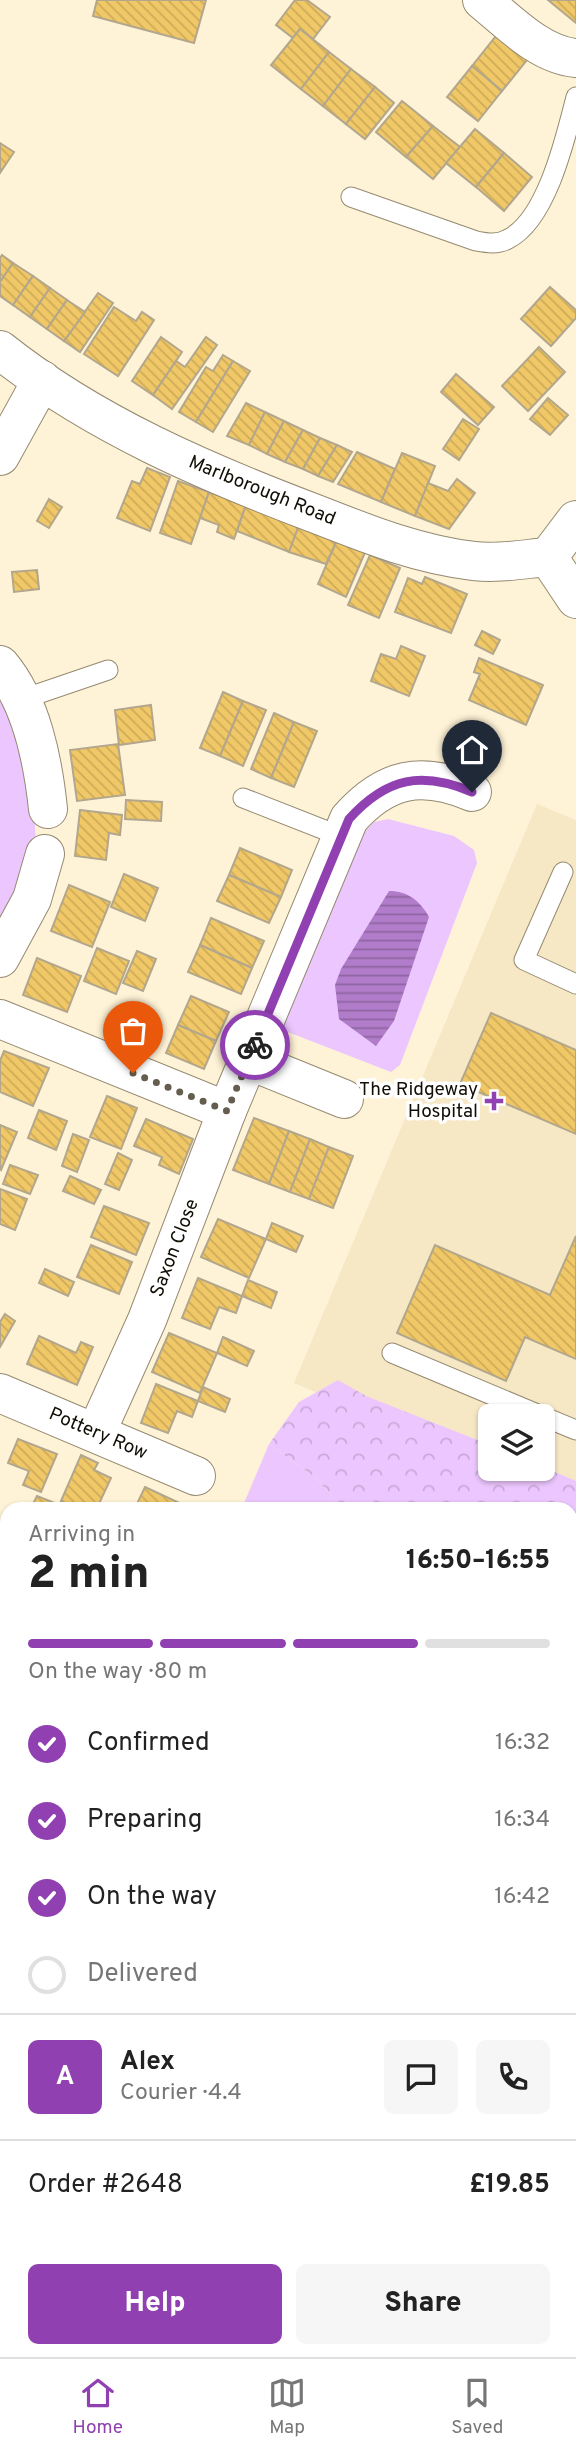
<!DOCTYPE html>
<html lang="en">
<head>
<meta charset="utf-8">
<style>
	body { margin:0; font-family:Overpass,sans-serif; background:#f6f6f6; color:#222; height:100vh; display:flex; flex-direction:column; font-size:26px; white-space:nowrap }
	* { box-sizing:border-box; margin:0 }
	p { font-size:23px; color:#767676 }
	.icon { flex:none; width:38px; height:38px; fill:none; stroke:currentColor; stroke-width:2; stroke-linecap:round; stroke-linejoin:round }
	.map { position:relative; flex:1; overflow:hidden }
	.side { position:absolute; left:0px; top:1502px; width:578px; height:856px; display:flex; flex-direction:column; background:#fff; border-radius:21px 21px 0 0; box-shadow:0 2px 5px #0004 }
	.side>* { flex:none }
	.tools { position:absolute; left:478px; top:1404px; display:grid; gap:14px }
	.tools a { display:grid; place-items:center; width:77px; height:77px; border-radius:10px; background:#fff; box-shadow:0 2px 5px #0004; font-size:35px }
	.pin { position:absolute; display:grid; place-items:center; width:60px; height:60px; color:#fff; margin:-72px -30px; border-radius:50% 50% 50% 0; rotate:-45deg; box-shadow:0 0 7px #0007 }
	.pin .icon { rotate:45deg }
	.courier { position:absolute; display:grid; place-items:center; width:70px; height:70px; margin:-35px; border:5px solid #9040b0; border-radius:50%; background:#fff; color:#222; box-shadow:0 2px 9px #0007 }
	.headline em { font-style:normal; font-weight:800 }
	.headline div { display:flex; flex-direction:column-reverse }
	.headline { display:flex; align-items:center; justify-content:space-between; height:119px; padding:0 28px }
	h1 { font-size:46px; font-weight:800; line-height:52px }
	.bar { display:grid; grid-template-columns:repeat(4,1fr); gap:10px 7px; align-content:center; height:84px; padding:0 28px }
	.bar i { height:9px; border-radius:5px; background:#e0e0e0 }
	.bar .current { background:#9040b0 }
	.bar p { grid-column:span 4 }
	.line { display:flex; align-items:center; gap:18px; padding:0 28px; border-top:2px solid #e0e0e0 }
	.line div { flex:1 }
	.round { display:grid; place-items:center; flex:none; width:74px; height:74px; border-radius:10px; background:#f6f6f6 }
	ol { padding:0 28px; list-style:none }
	li { display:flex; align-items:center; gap:21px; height:77px }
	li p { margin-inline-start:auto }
	li .icon { padding:7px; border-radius:50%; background:#9040b0; color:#fff; stroke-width:4 }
	li:last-child { color:#767676 }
	li i { width:38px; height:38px; border:4px solid #e0e0e0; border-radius:50% }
	.cta { display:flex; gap:14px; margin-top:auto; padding:14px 28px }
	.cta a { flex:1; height:80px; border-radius:10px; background:#9040b0; color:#fff; font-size:28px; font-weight:800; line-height:80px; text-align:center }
	.cta a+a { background:#f6f6f6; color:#222 }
	.dock { display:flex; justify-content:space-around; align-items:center; height:98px; border-top:2px solid #e0e0e0; background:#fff; font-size:19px; color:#767676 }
	.dock a { display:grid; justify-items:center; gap:4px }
	.dock .current { color:#9040b0 }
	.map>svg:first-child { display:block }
</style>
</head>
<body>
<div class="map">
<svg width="576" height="2357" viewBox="0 0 576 2357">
	<defs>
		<pattern id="forest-crowns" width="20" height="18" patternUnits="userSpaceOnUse" patternTransform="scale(1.75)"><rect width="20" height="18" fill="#ecc6fe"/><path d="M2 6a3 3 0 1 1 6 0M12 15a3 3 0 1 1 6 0" fill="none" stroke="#c9a9d8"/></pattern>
		<pattern id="water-rules" width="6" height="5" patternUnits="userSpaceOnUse" patternTransform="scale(1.75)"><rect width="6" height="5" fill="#b17cc9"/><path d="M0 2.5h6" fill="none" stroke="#8f64a1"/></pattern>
		<pattern id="building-back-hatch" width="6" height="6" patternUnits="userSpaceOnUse" patternTransform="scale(1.75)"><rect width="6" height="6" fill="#f1c867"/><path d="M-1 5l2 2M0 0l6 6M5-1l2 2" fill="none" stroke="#ceab58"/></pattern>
	</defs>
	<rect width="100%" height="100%" fill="#fff3d7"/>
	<!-- built -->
	<path fill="#f6e7c5" d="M537,804L576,820V1503L542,1468V1416H490V1466L294,1383Z"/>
	<!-- green -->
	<g fill="#ecc6fe">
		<path d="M0,693L32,783L36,842L0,935Z"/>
		<path d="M388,819L454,836L474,850L477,863L400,1065L391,1072L280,1029L361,836L374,822Z"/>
		<path d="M269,1444L313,1476L344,1508H242Z"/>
		<path d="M0,1562L7,1566V2350H570L571,2142L576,2146V2357H0Z"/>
		<path d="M571,1609L576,1611V1752L570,1751Z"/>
		<path d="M571,1903L576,1905V2078L570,2073Z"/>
	</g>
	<!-- forest -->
	<path fill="url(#forest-crowns)" d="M338,1380L366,1396L490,1445V1468L543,1467L576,1481V1611L571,1609L570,1508H344L313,1476L269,1444L299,1402Z"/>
	<!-- water -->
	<path fill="url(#water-rules)" d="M389,891C408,891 420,901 429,917L394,1021L376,1046L339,1019L335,985L341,969Z"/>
	<!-- building -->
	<g fill="url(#building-back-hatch)" stroke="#b2a78d" stroke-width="2">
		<path d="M97,0H206L194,43L93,16Z"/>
		<path d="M295,0H307L330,17L313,39L300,29L293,38L276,25Z"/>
		<path d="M548,0H576V23Z"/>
		<path d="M300,29L329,52L301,89L271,65Z"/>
		<path d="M496,36L527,60L502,91L472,66Z"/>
		<path d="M329,52L351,69L323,106L301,89Z"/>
		<path d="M472,66L502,91L478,121L447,97Z"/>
		<path d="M351,69L375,87L346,124L323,106Z"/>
		<path d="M375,87L394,103L365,139L346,124Z"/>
		<path d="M402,101L433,126L406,157L376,132Z"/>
		<path d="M433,126L460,147L433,179L406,157Z"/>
		<path d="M475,129L504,153L476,187L446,163Z"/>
		<path d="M0,143L14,152L0,173Z"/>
		<path d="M504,153L532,177L504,211L476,187Z"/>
		<path d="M2,255L13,263L0,282V258Z"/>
		<path d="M13,263L33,276L13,305L0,296V282Z"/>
		<path d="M33,276L50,288L30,317L13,305Z"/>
		<path d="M550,287L576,310V318L551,346L521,319Z"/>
		<path d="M50,288L67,300L47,329L30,317Z"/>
		<path d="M98,293L113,303L80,352L64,341Z"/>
		<path d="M67,300L85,312L64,341L47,329Z"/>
		<path d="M114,307L136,321L142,312L154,320L118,376L84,354Z"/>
		<path d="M161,337L182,352L153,395L132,381Z"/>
		<path d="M206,337L217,345L172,409L153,395L176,361L185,367Z"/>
		<path d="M539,347L565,372L528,411L502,386Z"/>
		<path d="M223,355L233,361L196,422L179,412L206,367L213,371Z"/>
		<path d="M233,361L250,371L213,432L196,422Z"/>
		<path d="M456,374L494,407L478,425L441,392Z"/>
		<path d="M548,398L568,415L550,435L530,419Z"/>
		<path d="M246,403L265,412L249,445L227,436Z"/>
		<path d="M265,412L284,421L267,454L249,445Z"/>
		<path d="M463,419L479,429L459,460L443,449Z"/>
		<path d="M284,421L303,430L285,462L267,454Z"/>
		<path d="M303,430L320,438L303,469L285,462Z"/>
		<path d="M320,438L337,445L318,476L303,469Z"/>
		<path d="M337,445L352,452L333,482L318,476Z"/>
		<path d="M357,452L395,469L381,502L338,484Z"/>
		<path d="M402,453L435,466L415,516L381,502Z"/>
		<path d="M147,468L170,477L150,531L117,518L132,481L140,484Z"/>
		<path d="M457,479L475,493L449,529L415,516L428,483L448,491Z"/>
		<path d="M178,481L209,492L191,544L160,533Z"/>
		<path d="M209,492L246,505L234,539L217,532L219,525L200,518Z"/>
		<path d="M49,499L62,507L49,528L37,521Z"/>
		<path d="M246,505L299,525L289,552L237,531Z"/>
		<path d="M299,525L338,538L326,564L289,552Z"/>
		<path d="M338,538L366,550L346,597L318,584Z"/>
		<path d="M370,555L400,568L379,618L348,605Z"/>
		<path d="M37,570L39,589L14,592L12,572Z"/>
		<path d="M425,577L467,594L451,633L395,612L408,578L422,584Z"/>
		<path d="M482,631L500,640L493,654L475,645Z"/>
		<path d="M401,646L425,656L409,696L371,681L381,654L396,659Z"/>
		<path d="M479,658L543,685L526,725L469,700L480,674L474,672Z"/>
		<path d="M223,692L243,701L220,756L200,748Z"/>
		<path d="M243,701L266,710L243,766L220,756Z"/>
		<path d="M151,705L155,740L119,745L115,710Z"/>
		<path d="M274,713L294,722L271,778L251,769Z"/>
		<path d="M294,722L317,731L294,787L271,778Z"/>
		<path d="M118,744L125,795L77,801L70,750Z"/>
		<path d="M126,800L162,802L161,821L125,819Z"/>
		<path d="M80,810L122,815L120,835L109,833L106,860L75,856Z"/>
		<path d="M240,848L292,870L281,897L229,875Z"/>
		<path d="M124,874L158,888L145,921L111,907Z"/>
		<path d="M229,875L281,897L269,923L217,901Z"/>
		<path d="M69,885L110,902L92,947L51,931Z"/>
		<path d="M211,918L264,941L252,968L200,945Z"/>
		<path d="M200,945L252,968L241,994L188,972Z"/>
		<path d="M97,948L129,961L116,994L84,981Z"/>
		<path d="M137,951L156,959L143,991L123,983Z"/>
		<path d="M37,958L81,976L67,1012L23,995Z"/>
		<path d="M191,996L229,1012L216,1041L178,1025Z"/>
		<path d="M491,1013L576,1050V1134L460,1084Z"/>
		<path d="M178,1025L216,1041L204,1069L166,1053Z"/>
		<path d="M4,1051L49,1068L33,1106L0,1092V1061Z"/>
		<path d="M107,1096L137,1108L121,1149L90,1137Z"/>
		<path d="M39,1110L67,1121L56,1150L28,1138Z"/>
		<path d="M254,1118L289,1131L269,1184L233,1170Z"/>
		<path d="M146,1119L193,1139L179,1174L159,1165L162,1157L134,1146Z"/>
		<path d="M0,1125L17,1132L1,1170L0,1169Z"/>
		<path d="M289,1131L310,1139L290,1192L269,1184Z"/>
		<path d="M73,1134L89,1140L77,1172L62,1166Z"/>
		<path d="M310,1139L329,1147L309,1199L290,1192Z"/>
		<path d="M329,1147L353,1156L333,1208L309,1199Z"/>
		<path d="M118,1153L132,1160L119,1190L105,1184Z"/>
		<path d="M10,1165L38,1175L30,1194L3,1184Z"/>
		<path d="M70,1176L101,1190L94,1204L63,1191Z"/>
		<path d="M0,1189L27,1199L15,1230L0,1224Z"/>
		<path d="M104,1206L149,1223L136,1255L91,1237Z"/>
		<path d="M218,1219L266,1239L249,1278L201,1257Z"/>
		<path d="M272,1223L303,1236L296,1252L266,1239Z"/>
		<path d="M576,1236V1359L525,1337L506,1381L397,1333L435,1245L550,1295Z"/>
		<path d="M91,1245L132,1262L119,1294L77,1277Z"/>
		<path d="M45,1269L74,1282L68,1296L39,1283Z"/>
		<path d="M198,1278L242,1296L236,1313L219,1307L210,1329L182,1318Z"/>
		<path d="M248,1280L277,1292L271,1308L242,1296Z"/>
		<path d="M5,1314L15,1321L0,1347V1322Z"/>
		<path d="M169,1333L217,1353L200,1393L152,1372Z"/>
		<path d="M39,1336L76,1353L81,1342L93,1347L77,1385L27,1364Z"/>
		<path d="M223,1337L254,1351L247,1366L217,1353Z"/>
		<path d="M156,1384L198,1401L192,1417L177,1411L168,1433L141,1423Z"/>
		<path d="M203,1387L230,1399L225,1412L198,1401Z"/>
		<path d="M18,1439L57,1454L41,1492L23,1485L29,1471L8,1463Z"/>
		<path d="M81,1455L98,1463L94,1470L111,1478L97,1508H78L61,1501Z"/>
		<path d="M145,1487L186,1506L184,1508H135Z"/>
		<path d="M37,1496L55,1503L53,1508H31Z"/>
	</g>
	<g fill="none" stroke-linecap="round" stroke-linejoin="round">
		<!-- lane casing -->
		<g stroke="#958a71" stroke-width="21">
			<g id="lane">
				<path d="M351,197L476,241C487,243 498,245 508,239C547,220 566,136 576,97"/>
				<path d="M20,700L108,670"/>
				<path d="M243,798L340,836"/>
				<path d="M563,872L524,960L576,984"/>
				<path d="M392,1353L542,1416"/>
				<path d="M542,1416L576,1430"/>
			</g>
		</g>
		<!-- street casing -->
		<g stroke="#958a71" stroke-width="40">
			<g id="street">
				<path d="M482,0C509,22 540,55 576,58"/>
				<path d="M0,456L42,380"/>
				<path d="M0,665C32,703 43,761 48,809"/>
				<path d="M0,958L32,899L45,854"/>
				<path d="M0,1019L227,1111"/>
				<path d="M248,1060L344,1099"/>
				<path d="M0,1393L196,1476"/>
				<path d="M96,1433L147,1320L227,1111L349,819C386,777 422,771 472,792"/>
			</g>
		</g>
		<!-- secondary casing -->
		<g stroke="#958a71" stroke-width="40">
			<path id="secondary" d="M0,350C93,424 205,472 316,514C367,534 419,555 474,561C498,564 524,559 548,557"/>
		</g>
		<!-- primary casing -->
		<g stroke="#958a71" stroke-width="40">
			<path id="primary" d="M576,520L548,557L576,599"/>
		</g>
		<!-- lane -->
		<use href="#lane" stroke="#fff" stroke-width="19"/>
		<!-- street -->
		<use href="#street" stroke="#fff" stroke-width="38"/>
		<!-- secondary -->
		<use href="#secondary" stroke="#fff" stroke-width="38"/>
		<!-- primary -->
		<use href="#primary" stroke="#fff" stroke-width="38"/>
	</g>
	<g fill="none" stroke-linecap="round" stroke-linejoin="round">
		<!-- done -->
		<path stroke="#655e4e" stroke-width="7" stroke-dasharray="0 12.6" d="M133,1073L227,1111L255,1045"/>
		<!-- route -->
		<path stroke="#9040b0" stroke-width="9" d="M255,1045L349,819C387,777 422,771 472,792"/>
	</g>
	<!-- markers -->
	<path fill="#9040b0" stroke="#fff" stroke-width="2.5" d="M490.5 1090.5h7v7h7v7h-7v7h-7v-7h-7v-7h7z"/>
	<g text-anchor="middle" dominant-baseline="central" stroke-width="7" stroke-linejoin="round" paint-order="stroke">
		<!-- street labels -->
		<g font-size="19" fill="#120e05" stroke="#fff">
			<text transform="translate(262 491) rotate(22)">Marlborough Road</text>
			<text transform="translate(175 1248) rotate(-69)">Saxon Close</text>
			<text transform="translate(98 1434) rotate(23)">Pottery Row</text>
		</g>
		<!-- poi labels -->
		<g font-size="19" fill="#120e05" stroke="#fff" text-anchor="end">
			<text x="478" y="1090">The Ridgeway<tspan x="478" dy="22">Hospital</tspan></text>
		</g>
	</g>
</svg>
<div class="tools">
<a><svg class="icon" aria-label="layers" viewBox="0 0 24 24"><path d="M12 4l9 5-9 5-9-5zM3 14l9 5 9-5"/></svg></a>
</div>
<div class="pin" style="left:133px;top:1073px;background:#ea580c"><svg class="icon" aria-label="bag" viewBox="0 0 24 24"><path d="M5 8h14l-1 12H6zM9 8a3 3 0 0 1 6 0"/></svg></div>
<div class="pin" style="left:472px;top:792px;background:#1f2937"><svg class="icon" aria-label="home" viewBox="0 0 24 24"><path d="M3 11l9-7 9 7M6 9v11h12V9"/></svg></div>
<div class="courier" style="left:255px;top:1045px"><svg class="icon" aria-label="bike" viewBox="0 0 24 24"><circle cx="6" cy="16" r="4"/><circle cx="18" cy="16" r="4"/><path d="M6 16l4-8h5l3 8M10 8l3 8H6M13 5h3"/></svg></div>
<section class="side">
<div class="headline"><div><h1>2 min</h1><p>Arriving in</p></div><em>16:50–16:55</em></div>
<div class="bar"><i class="current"></i><i class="current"></i><i class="current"></i><i></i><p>On the way · 80 m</p></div>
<ol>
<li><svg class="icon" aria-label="check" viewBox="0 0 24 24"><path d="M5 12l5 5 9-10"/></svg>Confirmed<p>16:32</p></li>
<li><svg class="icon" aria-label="check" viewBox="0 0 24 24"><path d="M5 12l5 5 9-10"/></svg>Preparing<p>16:34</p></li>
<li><svg class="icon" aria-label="check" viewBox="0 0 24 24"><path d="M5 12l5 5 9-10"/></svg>On the way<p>16:42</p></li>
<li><i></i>Delivered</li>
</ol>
<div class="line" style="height:126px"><b class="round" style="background:#9040b0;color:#fff">A</b><div><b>Alex</b><p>Courier · 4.4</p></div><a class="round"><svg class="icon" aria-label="chat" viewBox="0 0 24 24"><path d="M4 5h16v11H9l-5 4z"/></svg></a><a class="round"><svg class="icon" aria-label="phone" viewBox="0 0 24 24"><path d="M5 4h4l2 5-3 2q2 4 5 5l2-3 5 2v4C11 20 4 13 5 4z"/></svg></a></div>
<div class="line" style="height:91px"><div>Order #2648</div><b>£19.85</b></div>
<div class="cta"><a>Help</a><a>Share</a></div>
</section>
</div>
<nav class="dock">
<a class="current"><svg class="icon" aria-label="home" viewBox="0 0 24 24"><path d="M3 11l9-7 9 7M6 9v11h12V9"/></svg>Home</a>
<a><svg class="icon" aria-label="map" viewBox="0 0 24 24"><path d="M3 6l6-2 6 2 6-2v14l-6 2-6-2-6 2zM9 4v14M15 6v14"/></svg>Map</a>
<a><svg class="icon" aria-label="saved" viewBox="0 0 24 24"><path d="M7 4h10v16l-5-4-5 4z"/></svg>Saved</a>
</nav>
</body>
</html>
